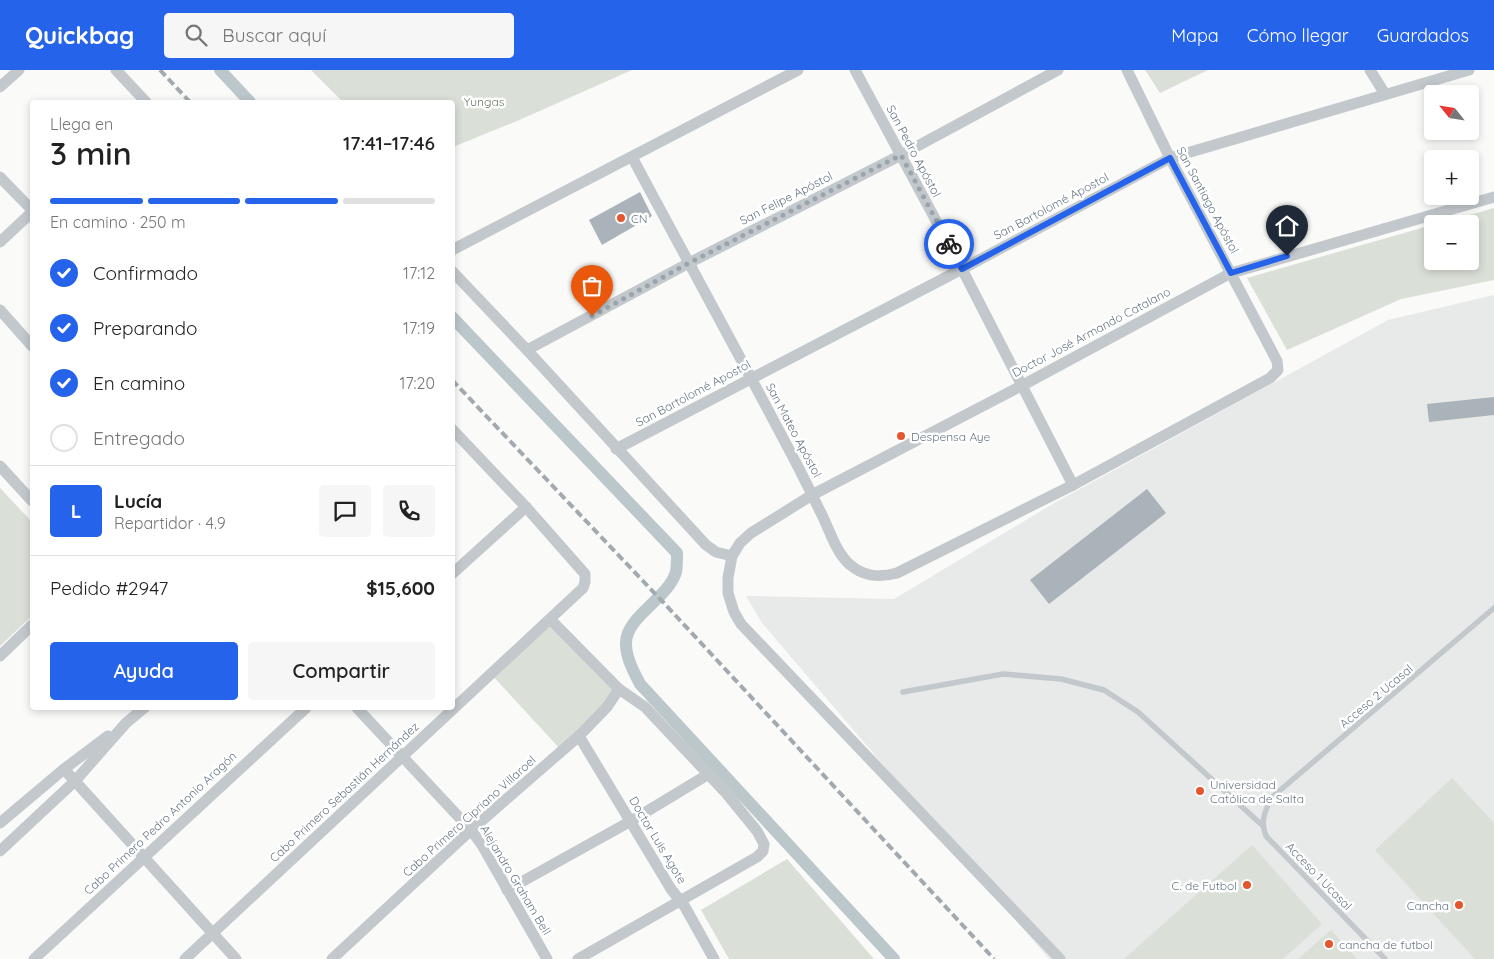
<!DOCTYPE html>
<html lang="es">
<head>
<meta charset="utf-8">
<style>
	body { margin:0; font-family:Quicksand,sans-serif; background:#f6f6f6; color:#222; height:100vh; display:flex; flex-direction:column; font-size:19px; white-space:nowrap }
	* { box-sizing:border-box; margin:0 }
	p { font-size:16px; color:#767676 }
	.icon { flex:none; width:28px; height:28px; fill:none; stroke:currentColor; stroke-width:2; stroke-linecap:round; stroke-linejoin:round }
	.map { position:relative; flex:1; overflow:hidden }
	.details { position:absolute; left:30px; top:30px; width:425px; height:610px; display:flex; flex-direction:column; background:#fff; border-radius:5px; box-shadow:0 2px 8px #0003 }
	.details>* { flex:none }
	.needle { width:32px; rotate:300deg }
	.controls { position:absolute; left:1424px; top:15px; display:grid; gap:10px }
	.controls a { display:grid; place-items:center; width:55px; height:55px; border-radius:5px; background:#fff; box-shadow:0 2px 8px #0003; font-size:25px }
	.pin { position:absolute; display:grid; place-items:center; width:42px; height:42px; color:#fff; margin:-51px -21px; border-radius:50% 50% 50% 0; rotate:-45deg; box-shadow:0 0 5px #0007 }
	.pin .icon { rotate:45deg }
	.courier { position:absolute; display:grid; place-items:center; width:50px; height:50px; margin:-25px; border:4px solid #2563eb; border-radius:50%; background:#fff; color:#222; box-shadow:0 1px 6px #0007 }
	.headline em { font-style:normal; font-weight:600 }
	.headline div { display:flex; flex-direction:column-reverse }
	.headline { display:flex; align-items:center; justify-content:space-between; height:85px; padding:0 20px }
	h1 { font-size:32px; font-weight:600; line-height:38px }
	.bar { display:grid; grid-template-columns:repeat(4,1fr); gap:8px 5px; align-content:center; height:60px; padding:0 20px }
	.bar i { height:6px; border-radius:4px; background:#e0e0e0 }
	.bar .active { background:#2563eb }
	.bar p { grid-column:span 4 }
	.line { display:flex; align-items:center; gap:12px; padding:0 20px; border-top:1px solid #e0e0e0 }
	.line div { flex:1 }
	.round { display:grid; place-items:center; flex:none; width:52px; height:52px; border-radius:5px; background:#f6f6f6 }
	ol { padding:0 20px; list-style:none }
	li { display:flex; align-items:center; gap:15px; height:55px }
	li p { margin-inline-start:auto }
	li .icon { padding:5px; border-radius:50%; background:#2563eb; color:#fff; stroke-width:4 }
	li:last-child { color:#767676 }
	li i { width:28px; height:28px; border:2px solid #e0e0e0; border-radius:50% }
	.action { display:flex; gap:10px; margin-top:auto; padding:10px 20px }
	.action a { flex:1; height:58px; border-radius:5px; background:#2563eb; color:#fff; font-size:20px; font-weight:600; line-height:58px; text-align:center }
	.action a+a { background:#f6f6f6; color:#222 }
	header { display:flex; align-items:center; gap:30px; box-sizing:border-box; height:70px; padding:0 25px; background:#2563eb; color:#fff }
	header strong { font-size:24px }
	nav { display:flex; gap:28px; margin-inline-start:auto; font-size:18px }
	.search { width:350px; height:45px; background:#f6f6f6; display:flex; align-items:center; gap:12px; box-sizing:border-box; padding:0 18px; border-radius:5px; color:#767676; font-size:19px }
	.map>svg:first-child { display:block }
</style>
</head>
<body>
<header>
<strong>Quickbag</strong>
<div class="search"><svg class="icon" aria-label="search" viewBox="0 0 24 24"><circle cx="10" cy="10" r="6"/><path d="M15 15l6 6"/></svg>Buscar aquí</div>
<nav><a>Mapa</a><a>Cómo llegar</a><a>Guardados</a></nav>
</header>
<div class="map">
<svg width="1494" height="889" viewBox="0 0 1494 889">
	<rect width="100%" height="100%" fill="#fafaf8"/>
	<!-- built -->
	<path fill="#e8e9e9" d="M1494,225V889H1049L762,553L746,526L894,529L1056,432L1388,250Z"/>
	<!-- green -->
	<g fill="#dadfd7">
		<path d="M311,0H632L517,51L453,77L452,32H343Z"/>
		<path d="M1145,0H1208L1160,23Z"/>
		<path d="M1494,138V210L1401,229L1287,280L1247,208L1432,155V191H1470V154H1438Z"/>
		<path d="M0,418L32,452V546L0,576Z"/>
		<path d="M550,549L619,619L562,681L491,604Z"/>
		<path d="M1452,708L1494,753V889H1475L1375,780Z"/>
		<path d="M1252,775L1322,854L1283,889H1124Z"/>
		<path d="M787,789L874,889H729L701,840Z"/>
		<path d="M1331,860L1357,889H1298Z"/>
	</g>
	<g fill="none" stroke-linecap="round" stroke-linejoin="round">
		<!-- canal -->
		<g stroke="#bbc7cb" stroke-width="12">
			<path d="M220,0L250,32"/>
			<path d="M452,247L677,483C677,489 677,497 676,502C668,529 625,547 626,574C626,588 634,602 640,614L894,889"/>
		</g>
	</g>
	<!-- building -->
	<g fill="#aab3b9">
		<path d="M640,122L652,146L602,175L589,150Z"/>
		<path d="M1494,327V345L1429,352L1427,334Z"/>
		<path d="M1147,419L1166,443L1049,534L1030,510Z"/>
	</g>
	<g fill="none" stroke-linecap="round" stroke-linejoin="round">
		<!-- service -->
		<g stroke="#c3c8cc" stroke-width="5.5">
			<path d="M903,622L1003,604L1061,609L1104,620L1138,642L1263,756"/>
			<path d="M1385,889L1266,766C1260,751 1265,742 1271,728L1494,538"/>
		</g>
		<!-- minor -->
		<g stroke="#c3c8cc" stroke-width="11">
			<path d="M116,0L146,32"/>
			<path d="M855,0L962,199L1073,415"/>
			<path d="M1370,0L1385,24"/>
			<path d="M0,17L19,0"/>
			<path d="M632,87C686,188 741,288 794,389C804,408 813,427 823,447C830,462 836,481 848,493C863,507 879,508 897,503L1073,415L1270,308L1278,300L1277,291L1170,88L1127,0"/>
			<path d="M0,107L32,140"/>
			<path d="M0,172L32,142"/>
			<path d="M452,180L798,0"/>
			<path d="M452,201L527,280L706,475L716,482L732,486"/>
			<path d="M0,240L32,276"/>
			<path d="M527,280L689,193L901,85L1058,0"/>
			<path d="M616,379L962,199L1170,88L1469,0"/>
			<path d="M0,396L32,431"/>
			<path d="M452,504L526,437"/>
			<path d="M550,549L619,619L645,637L726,723L757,761L764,774L763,781L757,787L578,889"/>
			<path d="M0,586L32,555"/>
			<path d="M357,638L471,760L482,775L547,889"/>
			<path d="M579,666L671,819L685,837L714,889"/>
			<path d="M64,699L236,889"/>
			<path d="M0,753L64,699L108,666"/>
			<path d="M0,781L75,711L126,653L144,638"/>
			<path d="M507,820L631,751L707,705"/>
			<path d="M34,889L306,638"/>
			<path d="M185,889L583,518L585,512V504L526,437L452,359"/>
			<path d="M332,889L471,760L579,666L607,637L619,619"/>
			<path d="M1060,889L741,554L734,542L728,523V508L732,486L740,473L751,463L812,425L1023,315L1231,203L1494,127"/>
		</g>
		<!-- rail -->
		<g stroke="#a2aab0" stroke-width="4" stroke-dasharray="8 4" stroke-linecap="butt">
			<path d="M160,0L190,32"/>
			<path d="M452,310L663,532L994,889"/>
		</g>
	</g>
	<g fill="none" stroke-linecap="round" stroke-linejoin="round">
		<!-- done -->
		<path stroke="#99a4ac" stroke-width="5" stroke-dasharray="0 9" d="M592,246L689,193L901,85L949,174"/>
		<!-- route -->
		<path stroke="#2563eb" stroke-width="6" d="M949,174L962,199L1170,88L1231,203L1287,186"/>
	</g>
	<!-- markers -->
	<g fill="#e4572e" stroke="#fff" stroke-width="2">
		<circle cx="621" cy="148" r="5"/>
		<circle cx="901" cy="366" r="5"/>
		<circle cx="1200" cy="721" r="5"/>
		<circle cx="1247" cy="815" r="5"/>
		<circle cx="1459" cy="835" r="5"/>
		<circle cx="1329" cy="874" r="5"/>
	</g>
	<g text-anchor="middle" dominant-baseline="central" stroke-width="5" stroke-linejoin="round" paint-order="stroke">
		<!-- park labels -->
		<g font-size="12" fill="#687a64" stroke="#fff">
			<text x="484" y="31">Yungas</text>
		</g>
		<!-- street labels -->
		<g font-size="12" fill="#657683" stroke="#fff">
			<text transform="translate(914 81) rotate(62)">San Pedro Apóstol</text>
			<text transform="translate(786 128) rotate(-27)">San Felipe Apóstol</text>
			<text transform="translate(1208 130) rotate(62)">San Santiago Apóstol</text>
			<text transform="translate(1051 136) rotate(-28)">San Bartolomé Apostol</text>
			<text transform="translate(1091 262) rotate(-28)">Doctor José Armando Catalano</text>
			<text transform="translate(693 323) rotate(-28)">San Bartolomé Apostol</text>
			<text transform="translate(794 360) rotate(62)">San Mateo Apóstol</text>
			<text transform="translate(1376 626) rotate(-40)">Acceso 2 Ucasal</text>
			<text transform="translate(344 722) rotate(-43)">Cabo Primero Sebastián Hernández</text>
			<text transform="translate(469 746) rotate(-42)">Cabo Primero Cipriano Villaroel</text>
			<text transform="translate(160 753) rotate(-43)">Cabo Primero Pedro Antonio Aragón</text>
			<text transform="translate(658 770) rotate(59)">Doctor Luis Agote</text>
			<text transform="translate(1319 806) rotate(46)">Acceso 1 Ucasal</text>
			<text transform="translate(516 810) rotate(59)">Alejandro Graham Bell</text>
		</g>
		<!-- poi labels -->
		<g font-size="12" fill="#657683" stroke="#fff" text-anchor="start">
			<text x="631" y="148">CN</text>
			<text x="911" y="366">Despensa Aye</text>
			<text x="1210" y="714">Universidad<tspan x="1210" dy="14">Católica de Salta</tspan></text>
			<text x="1237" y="815" text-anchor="end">C. de Futbol</text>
			<text x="1449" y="835" text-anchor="end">Cancha</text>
			<text x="1339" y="874">cancha de futbol</text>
		</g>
	</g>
</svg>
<div class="controls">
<a><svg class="needle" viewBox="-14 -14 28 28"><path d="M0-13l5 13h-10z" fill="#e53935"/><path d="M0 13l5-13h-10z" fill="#767676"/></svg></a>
<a>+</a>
<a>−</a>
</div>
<div class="pin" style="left:592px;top:246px;background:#ea580c"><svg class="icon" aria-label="bag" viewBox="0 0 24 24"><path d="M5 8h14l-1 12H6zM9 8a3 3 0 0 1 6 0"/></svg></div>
<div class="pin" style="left:1287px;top:186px;background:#1f2937"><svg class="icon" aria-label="home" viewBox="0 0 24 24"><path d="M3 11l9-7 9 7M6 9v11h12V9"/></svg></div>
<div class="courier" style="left:949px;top:174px"><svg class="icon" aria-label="bike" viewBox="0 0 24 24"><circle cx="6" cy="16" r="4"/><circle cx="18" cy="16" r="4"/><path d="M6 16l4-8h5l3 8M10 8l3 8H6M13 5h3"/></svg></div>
<section class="details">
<div class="headline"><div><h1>3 min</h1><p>Llega en</p></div><em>17:41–17:46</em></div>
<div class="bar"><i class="active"></i><i class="active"></i><i class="active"></i><i></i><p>En camino · 250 m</p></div>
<ol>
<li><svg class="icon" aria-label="check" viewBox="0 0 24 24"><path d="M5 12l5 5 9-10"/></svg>Confirmado<p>17:12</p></li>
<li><svg class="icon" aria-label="check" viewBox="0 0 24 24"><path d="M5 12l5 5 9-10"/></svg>Preparando<p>17:19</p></li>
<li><svg class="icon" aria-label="check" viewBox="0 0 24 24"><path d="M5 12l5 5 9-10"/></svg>En camino<p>17:20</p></li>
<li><i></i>Entregado</li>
</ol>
<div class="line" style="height:90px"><b class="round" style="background:#2563eb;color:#fff">L</b><div><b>Lucía</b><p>Repartidor · 4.9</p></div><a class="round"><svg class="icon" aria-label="chat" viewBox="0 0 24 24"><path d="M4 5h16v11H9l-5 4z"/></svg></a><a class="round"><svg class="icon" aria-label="phone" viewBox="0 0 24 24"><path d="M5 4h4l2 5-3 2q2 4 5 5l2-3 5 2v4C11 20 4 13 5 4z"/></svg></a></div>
<div class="line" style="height:65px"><div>Pedido #2947</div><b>$15,600</b></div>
<div class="action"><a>Ayuda</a><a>Compartir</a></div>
</section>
</div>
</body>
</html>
